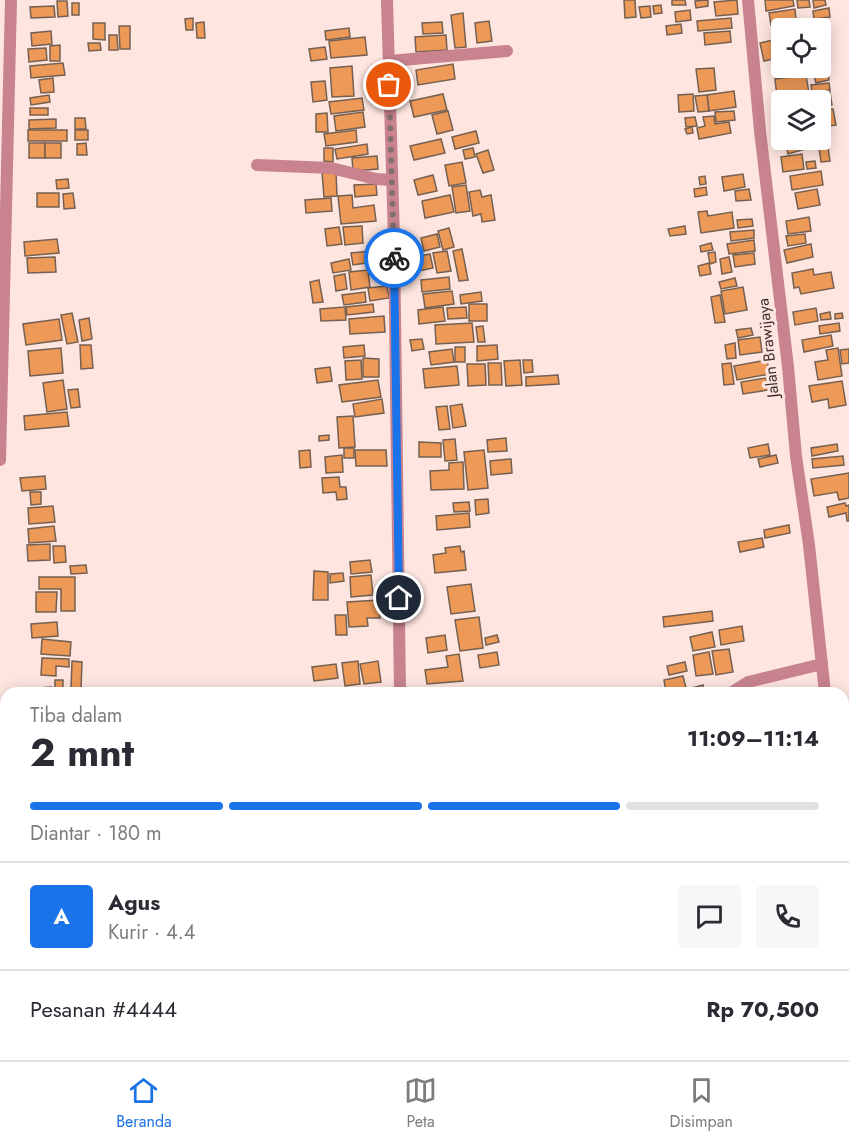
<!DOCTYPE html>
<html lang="id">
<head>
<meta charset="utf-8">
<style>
	body { margin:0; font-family:Jost,sans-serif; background:#f7f7f7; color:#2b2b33; height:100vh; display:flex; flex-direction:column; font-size:22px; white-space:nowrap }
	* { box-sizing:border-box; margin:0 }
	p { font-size:20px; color:#7c7c81 }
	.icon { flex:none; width:33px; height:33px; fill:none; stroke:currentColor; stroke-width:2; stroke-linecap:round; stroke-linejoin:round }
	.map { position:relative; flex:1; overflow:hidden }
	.details { position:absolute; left:0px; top:687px; width:849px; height:374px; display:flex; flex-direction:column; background:#fff; border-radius:18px 18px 0 0; box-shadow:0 3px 15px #0003 }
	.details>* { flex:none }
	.tools { position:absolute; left:771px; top:18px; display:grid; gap:12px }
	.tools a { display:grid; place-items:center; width:60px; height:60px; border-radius:6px; background:#fff; box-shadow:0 3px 15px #0003; font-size:30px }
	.pin { position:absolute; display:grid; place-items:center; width:51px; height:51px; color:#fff; margin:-26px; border:3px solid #fff; border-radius:50%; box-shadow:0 2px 6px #0007 }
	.courier { position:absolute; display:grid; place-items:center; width:60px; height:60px; margin:-30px; border:4px solid #1a73e8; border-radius:50%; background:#fff; color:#222; box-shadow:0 2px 8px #0007 }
	.overview em { font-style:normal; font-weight:700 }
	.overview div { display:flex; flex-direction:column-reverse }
	.overview { display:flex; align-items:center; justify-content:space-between; height:102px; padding:0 30px }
	h1 { font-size:39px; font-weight:700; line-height:45px }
	.bar { display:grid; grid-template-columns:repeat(4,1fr); gap:9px 6px; align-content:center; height:72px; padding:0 30px }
	.bar i { height:8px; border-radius:4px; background:#e1e1e2 }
	.bar .active { background:#1a73e8 }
	.bar p { grid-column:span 4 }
	.line { display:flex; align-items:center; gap:15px; padding:0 30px; border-top:2px solid #e1e1e2 }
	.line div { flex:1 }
	.round { display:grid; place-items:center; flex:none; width:63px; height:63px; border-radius:6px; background:#f7f7f7 }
	.dock { display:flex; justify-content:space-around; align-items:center; height:84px; border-top:2px solid #e1e1e2; background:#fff; font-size:16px; color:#7c7c81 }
	.dock a { display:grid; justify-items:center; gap:3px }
	.dock .active { color:#1a73e8 }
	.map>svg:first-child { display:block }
</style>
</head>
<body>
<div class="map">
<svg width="849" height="1060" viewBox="0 0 849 1060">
	<rect width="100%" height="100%" fill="#fee5df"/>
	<!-- building -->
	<g fill="#ed9957" stroke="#756051" stroke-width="1.5">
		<path d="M624,0H635L636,17L625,18Z"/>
		<path d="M672,0H685L686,5H672Z"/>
		<path d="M708,0V6L696,8L695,1Z"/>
		<path d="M737,0L738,14L716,16L714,2Z"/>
		<path d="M765,0H793L794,6L766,11Z"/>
		<path d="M797,0H809L810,7L798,8Z"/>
		<path d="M813,0H825L826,5L814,8Z"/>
		<path d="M57,1H67L68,16L58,17Z"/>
		<rect x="72" y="3" width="7" height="12"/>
		<path d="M661,5L662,13L654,14L653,6Z"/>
		<path d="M54,6L55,17L31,18L30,7Z"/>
		<path d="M650,6L651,17L641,18L639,7Z"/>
		<path d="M829,8L830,17L814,19L813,11Z"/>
		<path d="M795,9L796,20L771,25L769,13Z"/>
		<path d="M690,10L691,20L676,22L675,12Z"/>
		<path d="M463,13L466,47L455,48L451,15Z"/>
		<path d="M193,18V30H186L185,19Z"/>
		<path d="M731,18L732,28L698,31L697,21Z"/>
		<path d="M489,21L492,41L477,43L475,23Z"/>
		<path d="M826,21L828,29L809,28L808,24Z"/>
		<path d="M204,22L205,38H197L196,23Z"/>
		<path d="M442,22L443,33L423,34L422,23Z"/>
		<path d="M93,23H105V40L93,39Z"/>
		<path d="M681,24L682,33L667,35L666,26Z"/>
		<path d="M796,24L797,28H782V36L775,37L773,28Z"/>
		<path d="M119,26H130V49H120Z"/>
		<path d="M349,28L350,37L326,40L325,31Z"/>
		<path d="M51,31L52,44L32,46L31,33Z"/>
		<path d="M730,31L731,42L705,45L704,33Z"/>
		<path d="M109,35H117L118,50H109Z"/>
		<path d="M446,35L447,50L416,52L415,37Z"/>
		<path d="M365,37L367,55L331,58L329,41Z"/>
		<path d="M782,38V57L764,61L760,43Z"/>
		<path d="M88,43H100L101,50L89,51Z"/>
		<path d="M60,45V61H50V46Z"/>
		<path d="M325,47L327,59L311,61L309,49Z"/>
		<path d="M46,48L47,60L29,62L28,49Z"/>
		<path d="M782,59V68H806L775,74L772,61Z"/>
		<path d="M823,61L825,71L818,73L817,68H820V62Z"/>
		<path d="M63,63L65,75L31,78L30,66Z"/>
		<path d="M453,64L455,79L418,85L416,70Z"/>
		<path d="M352,66L354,96L332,97L330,68Z"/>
		<path d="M714,68L716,90L699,92L696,69Z"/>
		<path d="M828,73L829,80L816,83L814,76Z"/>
		<path d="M806,75L809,93L777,97L775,79Z"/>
		<path d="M53,78L54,92L41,93L39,80Z"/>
		<path d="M325,81L327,100L313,102L311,82Z"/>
		<path d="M829,83L830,90L812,92L811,85Z"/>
		<path d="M734,91L736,107L709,111L707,95Z"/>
		<path d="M830,92L832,105L824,107L821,94Z"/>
		<path d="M443,94L447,110L414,117L410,101Z"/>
		<path d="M693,94L694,111L679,112L678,95Z"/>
		<path d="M813,94L814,100H802L801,97Z"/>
		<path d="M49,95L50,102L31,105L30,98Z"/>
		<path d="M707,95L709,111L698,112L695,96Z"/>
		<path d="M362,98L364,110L331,114L329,102Z"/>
		<path d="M782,101V111L777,112L775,102Z"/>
		<rect x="30" y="108" width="18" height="7"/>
		<path d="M833,109L836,125L828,126L825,110Z"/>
		<path d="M448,111L453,130L437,134L432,115Z"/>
		<path d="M734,111L735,120L716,122L715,112Z"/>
		<path d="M363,112L365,127L336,131L334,116Z"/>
		<path d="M327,113L328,132H316V114Z"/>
		<path d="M782,114V129L774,130L772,116Z"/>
		<path d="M714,116L715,124L729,122L731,133L699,139L697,128L705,126L703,117Z"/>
		<path d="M695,117L697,126L686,127L685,118Z"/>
		<path d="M75,118H85L86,129H75Z"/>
		<path d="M56,119V128L29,129V120Z"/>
		<path d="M692,127L693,133L687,134L685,129Z"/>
		<rect x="28" y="130" width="39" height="11"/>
		<rect x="75" y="130" width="13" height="10"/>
		<path d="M356,130L357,142L326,146L324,134Z"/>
		<path d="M476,131L479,143L455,149L452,137Z"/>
		<path d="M441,139L445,153L414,160L410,146Z"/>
		<path d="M790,140H803L805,149L788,154L785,141Z"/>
		<rect x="29" y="143" width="16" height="15"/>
		<rect x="45" y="143" width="16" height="15"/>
		<path d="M86,143L87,155H77V144Z"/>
		<path d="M367,144L368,154L337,159L335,149Z"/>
		<path d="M828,147L830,161L821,162L819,148Z"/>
		<path d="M324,148H333V162L324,161Z"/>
		<path d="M473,148L475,157L465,159L463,150Z"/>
		<path d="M488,150L494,170L483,173L476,154Z"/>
		<path d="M802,154L804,169L783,172L781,157Z"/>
		<path d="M377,156L378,169L353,171L352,158Z"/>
		<path d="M815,161L816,168L807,169L806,162Z"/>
		<path d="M462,162L466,183L449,186L445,165Z"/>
		<path d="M336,171L337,196L324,197L322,172Z"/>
		<path d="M821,171L823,185L792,190L790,176Z"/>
		<path d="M743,174L745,187L724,191L722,177Z"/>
		<path d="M433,175L437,191L418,195L414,180Z"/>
		<path d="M705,176L706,184L700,185L699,177Z"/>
		<path d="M68,179L69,188L57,189L56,180Z"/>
		<path d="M376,184L377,195L355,197L354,185Z"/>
		<path d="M466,185L470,211L456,213L452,187Z"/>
		<path d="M706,187L707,195L695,197L694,189Z"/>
		<path d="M749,189L751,200L736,201L735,191Z"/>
		<path d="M817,189L820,205L798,209L795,193Z"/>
		<path d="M480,190L482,197L491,195L495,220L482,222L481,214L473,216L469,192Z"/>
		<rect x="37" y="193" width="22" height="14"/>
		<path d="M73,193L75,208L64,209L63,194Z"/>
		<path d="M352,195L353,208L374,205L376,221L341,224L338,196Z"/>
		<path d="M450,195L454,212L425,218L422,201Z"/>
		<path d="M331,198L332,211L306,213L305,200Z"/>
		<path d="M707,211L708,216L732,212L734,228L701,233L698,212Z"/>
		<path d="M809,217L811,231L788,234L786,221Z"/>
		<path d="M752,219L753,226L738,228L737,220Z"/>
		<path d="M362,226L363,243L345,245L343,227Z"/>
		<path d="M685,226L686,234L670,236L668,229Z"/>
		<path d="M339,227L342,244L327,246L325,229Z"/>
		<path d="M449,228L454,247L443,250L438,231Z"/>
		<path d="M754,230V238L731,241L730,232Z"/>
		<path d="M437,234L440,247L424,251L421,238Z"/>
		<path d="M805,234L806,243L788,246L786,236Z"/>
		<path d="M57,239L59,253L25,256L24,242Z"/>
		<path d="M754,240L755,251L729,254L727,244Z"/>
		<path d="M711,243L713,250L701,252L700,246Z"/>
		<path d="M811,244L813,257L787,263L784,250Z"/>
		<path d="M462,249L468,280L459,281L453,251Z"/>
		<path d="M372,251L373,262L353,265L351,253Z"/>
		<path d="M447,251L451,271L437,273L433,253Z"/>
		<path d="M715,252L716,262L710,264L708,253Z"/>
		<path d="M754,253L755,264L735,267L733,255Z"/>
		<path d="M430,254L433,268L418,271L415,257Z"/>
		<path d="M55,257L56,272L28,273L27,258Z"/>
		<path d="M729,257L732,272L722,274L720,259Z"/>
		<path d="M349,259L351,270L333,273L331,263Z"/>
		<path d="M709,263L711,274L700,276L698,266Z"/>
		<path d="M813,269L814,275L831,272L834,288L801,294L799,287L794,288L792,273Z"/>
		<path d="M368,270L370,287L351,290L349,272Z"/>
		<path d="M345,274L347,289L336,291L334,276Z"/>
		<path d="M449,277L450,289L422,292L421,280Z"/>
		<path d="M735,278L737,286L721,289L719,282Z"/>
		<path d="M319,280L323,302L313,303L310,282Z"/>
		<path d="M387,286L389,298L370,301L368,288Z"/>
		<path d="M743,287L747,310L725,314L721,291Z"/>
		<path d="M452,291L454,304L425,308L423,294Z"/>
		<path d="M365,292L366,302L344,305L342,295Z"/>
		<path d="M481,292L482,301L461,304L460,295Z"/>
		<path d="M720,295L725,322L715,323L711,297Z"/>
		<path d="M373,304L374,312L347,315L346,307Z"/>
		<rect x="469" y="304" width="18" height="17"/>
		<path d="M345,307L346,320L321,321L320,309Z"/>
		<path d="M443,307L445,321L419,324L418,310Z"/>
		<path d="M466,307L467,318L448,319L447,308Z"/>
		<path d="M816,308L818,321L795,325L793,312Z"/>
		<path d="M830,312L831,319L821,320L820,314Z"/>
		<path d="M72,313L78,342L67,344L61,315Z"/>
		<path d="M842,313L843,318L835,319V314Z"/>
		<path d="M384,316L385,332L350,334L349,319Z"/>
		<path d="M89,318L92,339L82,341L79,320Z"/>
		<path d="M59,319L62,340L26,345L23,324Z"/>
		<path d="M472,323L474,342L436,344L435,325Z"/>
		<path d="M839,323L840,331L820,334L819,326Z"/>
		<path d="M483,326L485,342H478L476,327Z"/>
		<path d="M751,328L753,335L738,338L736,330Z"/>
		<path d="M831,335L833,346L804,352L802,340Z"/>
		<path d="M760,337L762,352L740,355L738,340Z"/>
		<path d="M422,339L424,349L412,351L410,340Z"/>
		<path d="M735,343L736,358L727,359L725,345Z"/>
		<path d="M80,345H91L93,368L81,369Z"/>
		<path d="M364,345L365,356L344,358L343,347Z"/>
		<path d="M497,345L498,359L477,361V346Z"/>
		<rect x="455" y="347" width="10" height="15"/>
		<path d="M61,348L63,373L30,376L28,351Z"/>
		<path d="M838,348L842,376L818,380L815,362L828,360L826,350Z"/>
		<path d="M452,349L454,362L431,365L429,352Z"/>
		<path d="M849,349V363L842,364L840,350Z"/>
		<path d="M363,358L379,359V377H363Z"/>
		<path d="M361,360L362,379L346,380L345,361Z"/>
		<path d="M520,360L522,385L506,386L504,361Z"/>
		<path d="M523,360H532L533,372L524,373Z"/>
		<path d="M767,360L770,374L737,380L734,366Z"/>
		<path d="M488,363H501L502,385H489Z"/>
		<path d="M731,363L734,384L724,385L722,364Z"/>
		<path d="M467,364H485L486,385L468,386Z"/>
		<path d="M457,366L459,385L425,388L423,369Z"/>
		<path d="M330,367L332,381L317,383L315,369Z"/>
		<path d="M558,375L559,384L526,386V377Z"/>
		<path d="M766,378L768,390L743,394L741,382Z"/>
		<path d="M63,380L67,409L47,412L43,383Z"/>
		<path d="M378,380L381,397L342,402L339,385Z"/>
		<path d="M842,381L846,405L829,408L828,399L812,402L809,386Z"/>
		<path d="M78,389L80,407L71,408L68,390Z"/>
		<path d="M382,399L384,413L355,417L353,404Z"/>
		<path d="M462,404L466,426L453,428L450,406Z"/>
		<path d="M447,406L450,429L439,430L436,407Z"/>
		<path d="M67,412L69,426L25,430L24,416Z"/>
		<path d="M353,416L355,447L339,448L337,417Z"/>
		<path d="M329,435V440L319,441V436Z"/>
		<path d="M506,438L507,451L488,452L487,440Z"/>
		<path d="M455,439L457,460L445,461L443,440Z"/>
		<path d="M419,442L441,443V457H419Z"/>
		<path d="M768,444L770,455L750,458L748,448Z"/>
		<path d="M837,444L838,451L812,456L811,448Z"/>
		<rect x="344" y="448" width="10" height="10"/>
		<path d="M310,450L311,467L300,468L299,451Z"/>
		<path d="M355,450H386L387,466H356Z"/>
		<path d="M484,450L488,488L468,490L464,452Z"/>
		<path d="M342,455L343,472L326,473L325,457Z"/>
		<path d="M776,455L778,463L760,467L758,459Z"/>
		<path d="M843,456L844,465L813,468L812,459Z"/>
		<path d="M511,459L512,473L491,475L490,461Z"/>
		<path d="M463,462L464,489L431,490L430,471L449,470V463Z"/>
		<path d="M849,473V498L839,500L837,492L814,496L811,479Z"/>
		<path d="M45,476L46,489L22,491L20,478Z"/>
		<path d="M339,477L340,487H346L347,499L337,500L336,492L323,493L322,478Z"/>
		<path d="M30,492H41V504L31,505Z"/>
		<path d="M488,499L489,513L476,515L475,500Z"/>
		<path d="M469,502L470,511L454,512L453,503Z"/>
		<path d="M845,503L846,506L849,505V521H847L846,513L829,517L827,507Z"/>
		<path d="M53,506L55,522L29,524L28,508Z"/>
		<path d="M469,513L470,527L437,530L436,516Z"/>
		<path d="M789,525L790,533L765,538L764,530Z"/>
		<path d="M54,526L56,541L29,543L28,529Z"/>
		<path d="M762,538L764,547L740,552L738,542Z"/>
		<path d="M50,544V560L28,561L27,545Z"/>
		<path d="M53,546H65L66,562L54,563Z"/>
		<path d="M460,546L461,552L464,551L466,570L435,573L433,555L446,553L445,548Z"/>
		<path d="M370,560L372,572L351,574L350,562Z"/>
		<path d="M86,565L87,573L71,574L70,566Z"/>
		<path d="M314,571L328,572V600H313Z"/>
		<path d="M343,573L344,581L330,583V574Z"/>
		<path d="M371,575L373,595L351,597L350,577Z"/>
		<path d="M39,577H75V611H61V589H39Z"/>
		<path d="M471,584L475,611L451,614L447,587Z"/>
		<path d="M36,592H57L56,612H36Z"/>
		<path d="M379,600L380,618H367L368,626L349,627L347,602Z"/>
		<path d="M712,611L713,621L664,627L663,617Z"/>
		<path d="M335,615H346L347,635H336Z"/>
		<path d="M479,617L483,648L460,651L455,620Z"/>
		<path d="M57,622L58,636L32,638L31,624Z"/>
		<path d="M742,626L744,641L721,645L719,630Z"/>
		<path d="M712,632L715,647L693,651L690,637Z"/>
		<path d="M445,635L447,650L428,653L426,638Z"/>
		<path d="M497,635L499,642L486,645L485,638Z"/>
		<path d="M42,639L71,642L70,656L41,654Z"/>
		<path d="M729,649L733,672L716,675L712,651Z"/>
		<path d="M497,652L499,665L480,668L478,655Z"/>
		<path d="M709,652L713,674L696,676L693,655Z"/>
		<path d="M459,654L463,681L427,684L425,670L448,667L446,656Z"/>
		<path d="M42,658L69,659V667L56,666V676L41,675Z"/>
		<path d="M72,661L82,662L81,689L71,688Z"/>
		<path d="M358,661L360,684L345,686L342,663Z"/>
		<path d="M378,661L381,682L364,684L360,664Z"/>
		<path d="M685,662L687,671L669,675L667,666Z"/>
		<path d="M336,664L338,678L314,681L312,667Z"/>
		<path d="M683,676L686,688L666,692L664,680Z"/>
		<rect x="55" y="680" width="8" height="13"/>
		<path d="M703,685L705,693H685L684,690Z"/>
		<path d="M51,687V693H27L26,689Z"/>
		<path d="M365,688L366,693H350L349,690Z"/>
		<path d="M347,690L348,693H332V692Z"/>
		<path d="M849,740V751L846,752L844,741Z"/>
	</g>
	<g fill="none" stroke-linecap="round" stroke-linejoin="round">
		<!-- street -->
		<g stroke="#c8838e" stroke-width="12">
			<path d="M387,0L394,239L400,693"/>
			<path d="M748,0L760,131L788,367L796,456L809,545L825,693"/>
			<path d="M389,61L507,51"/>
			<path d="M257,165L331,168L376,179L392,180"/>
			<path d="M0,460L11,0"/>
			<path d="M731,693L748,682L822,664"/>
			<path d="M843,882L844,891"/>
			<path d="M0,933H6"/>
			<path d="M404,1054V1060"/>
		</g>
	</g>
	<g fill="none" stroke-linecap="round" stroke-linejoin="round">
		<!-- done -->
		<path stroke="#81706d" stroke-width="6" stroke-dasharray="0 10.8" d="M389,85L394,258"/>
		<!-- route -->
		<path stroke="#1a73e8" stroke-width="8" d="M394,258L399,598"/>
	</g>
	<g text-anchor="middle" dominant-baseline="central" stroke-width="6" stroke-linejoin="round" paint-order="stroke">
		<!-- street labels -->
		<g font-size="16" fill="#3d312f" stroke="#fee5df">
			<text transform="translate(768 348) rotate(-96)">Jalan Brawijaya</text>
		</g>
	</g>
</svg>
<div class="tools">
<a><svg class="icon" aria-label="locate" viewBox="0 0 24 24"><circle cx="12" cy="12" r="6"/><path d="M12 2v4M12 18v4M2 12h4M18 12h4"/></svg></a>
<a><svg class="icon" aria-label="layers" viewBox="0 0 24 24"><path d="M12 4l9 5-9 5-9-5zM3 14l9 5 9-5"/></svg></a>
</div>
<div class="pin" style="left:389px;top:85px;background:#ea580c"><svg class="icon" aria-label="bag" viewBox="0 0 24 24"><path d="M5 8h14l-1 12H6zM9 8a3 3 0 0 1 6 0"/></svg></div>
<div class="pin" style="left:399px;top:598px;background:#1f2937"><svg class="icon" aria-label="home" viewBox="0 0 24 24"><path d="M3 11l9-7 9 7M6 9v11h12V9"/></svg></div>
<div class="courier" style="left:394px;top:258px"><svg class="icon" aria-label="bike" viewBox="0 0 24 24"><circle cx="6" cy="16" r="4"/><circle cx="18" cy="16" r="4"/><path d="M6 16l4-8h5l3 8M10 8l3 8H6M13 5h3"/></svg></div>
<section class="details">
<div class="overview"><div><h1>2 mnt</h1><p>Tiba dalam</p></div><em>11:09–11:14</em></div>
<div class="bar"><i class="active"></i><i class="active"></i><i class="active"></i><i></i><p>Diantar · 180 m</p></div>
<div class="line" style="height:108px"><b class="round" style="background:#1a73e8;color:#fff">A</b><div><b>Agus</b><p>Kurir · 4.4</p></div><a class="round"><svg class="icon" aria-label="chat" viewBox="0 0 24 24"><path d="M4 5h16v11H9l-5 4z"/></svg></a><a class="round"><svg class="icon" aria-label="phone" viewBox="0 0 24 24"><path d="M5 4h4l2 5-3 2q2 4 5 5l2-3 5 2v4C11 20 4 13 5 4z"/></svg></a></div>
<div class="line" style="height:78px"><div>Pesanan #4444</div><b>Rp 70,500</b></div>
</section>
</div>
<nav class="dock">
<a class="active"><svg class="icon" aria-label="home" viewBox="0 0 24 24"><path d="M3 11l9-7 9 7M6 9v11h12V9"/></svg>Beranda</a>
<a><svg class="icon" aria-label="map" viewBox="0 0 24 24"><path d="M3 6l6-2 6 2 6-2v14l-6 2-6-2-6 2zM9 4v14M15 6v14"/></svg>Peta</a>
<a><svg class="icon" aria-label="saved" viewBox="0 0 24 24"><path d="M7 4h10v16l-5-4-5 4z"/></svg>Disimpan</a>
</nav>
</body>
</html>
